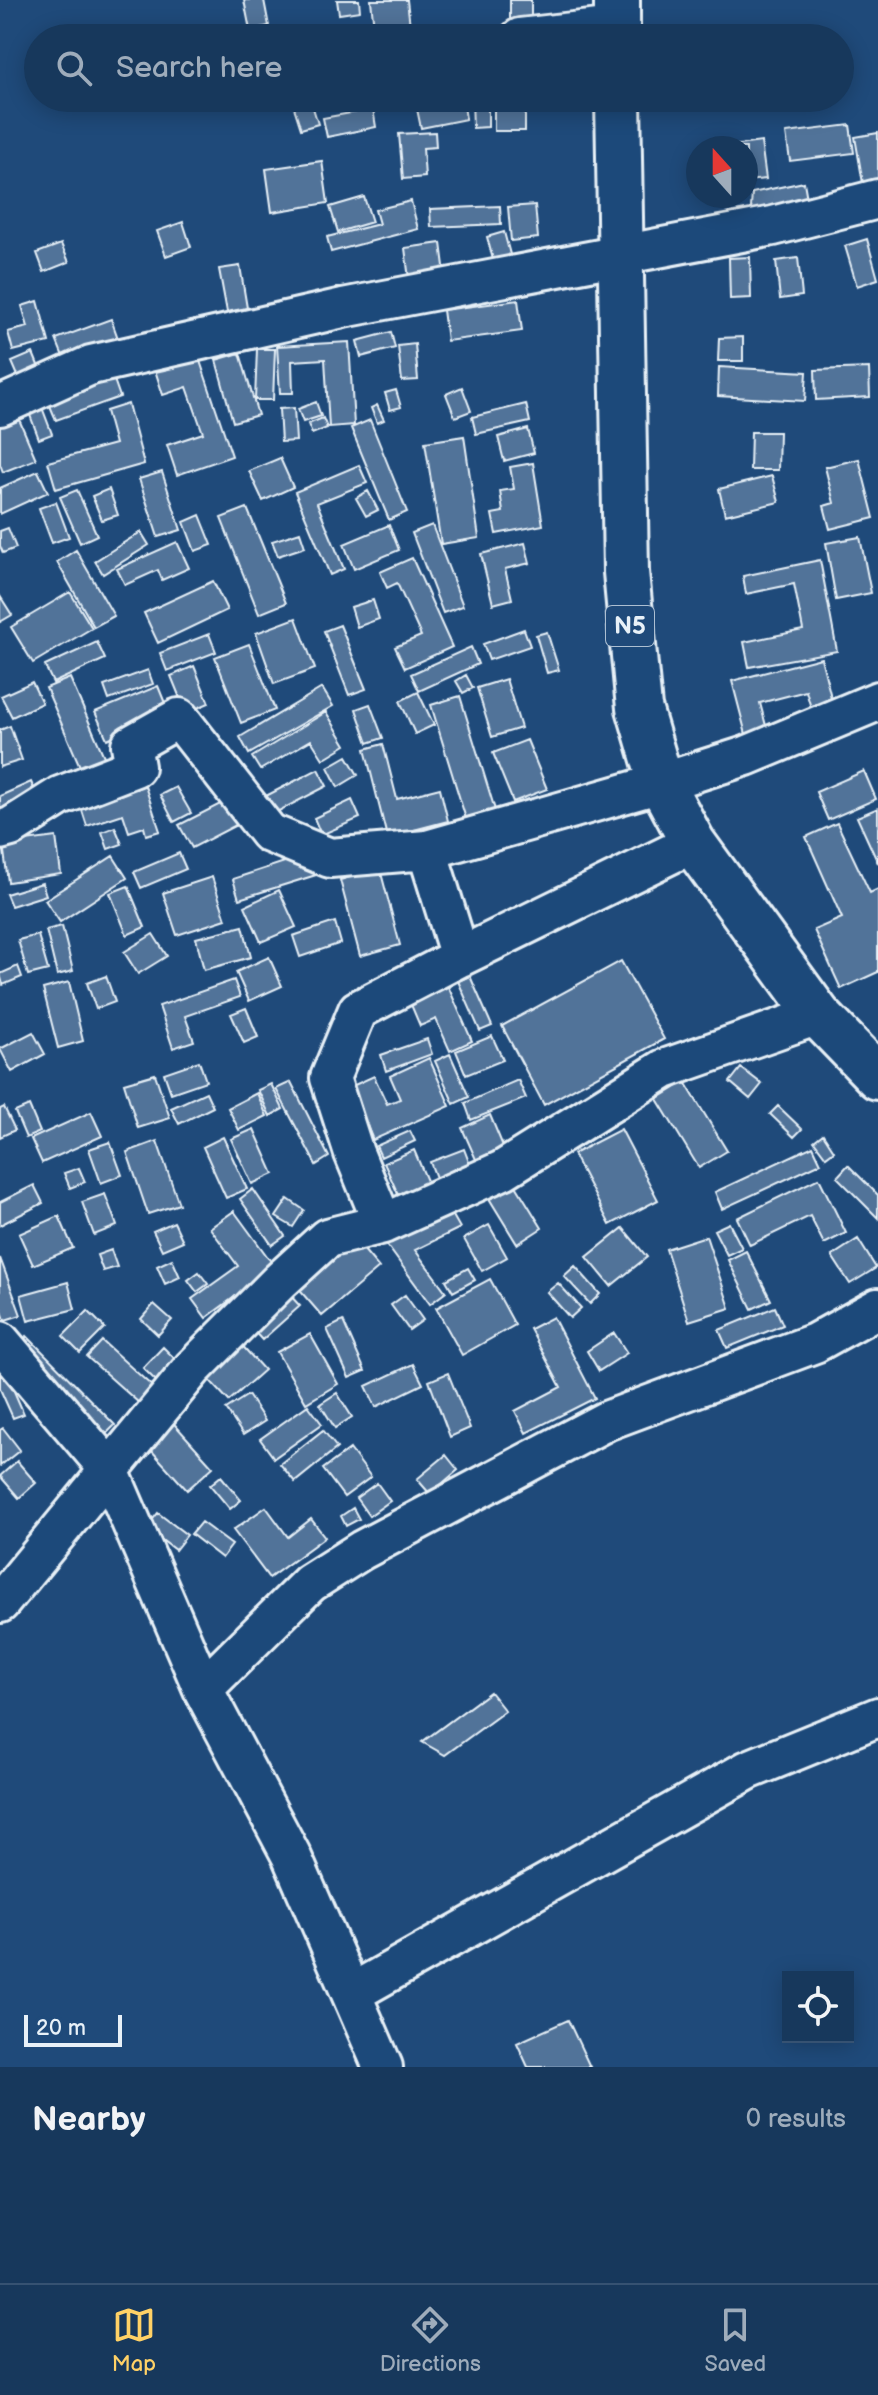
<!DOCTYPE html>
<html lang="en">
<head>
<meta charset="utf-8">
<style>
  body { margin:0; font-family:"Balsamiq Sans",sans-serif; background:#203f62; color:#f1f3f6 }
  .controls { position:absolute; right:24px; bottom:24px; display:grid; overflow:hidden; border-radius:0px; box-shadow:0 4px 20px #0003 }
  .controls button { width:72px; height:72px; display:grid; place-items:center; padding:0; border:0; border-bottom:2px solid #365272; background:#17385c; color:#f1f3f6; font:40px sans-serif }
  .compass { position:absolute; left:686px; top:136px; width:72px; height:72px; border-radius:50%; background:#17385c; box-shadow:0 4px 20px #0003; rotate:339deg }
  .scale { position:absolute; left:24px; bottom:20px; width:98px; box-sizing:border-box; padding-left:8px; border:4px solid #e8f1f8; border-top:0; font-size:22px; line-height:28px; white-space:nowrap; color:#e8f1f8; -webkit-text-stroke:6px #1f4a7a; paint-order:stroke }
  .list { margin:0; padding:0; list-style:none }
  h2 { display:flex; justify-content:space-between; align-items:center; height:104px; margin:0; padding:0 32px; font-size:34px }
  h2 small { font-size:26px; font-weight:400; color:#9eacbb }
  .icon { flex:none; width:44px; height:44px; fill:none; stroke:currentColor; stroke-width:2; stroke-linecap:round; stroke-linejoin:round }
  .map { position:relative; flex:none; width:878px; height:2067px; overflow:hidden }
  .search { position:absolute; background:#17385c; box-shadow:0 4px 20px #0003; left:24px; right:24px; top:24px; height:88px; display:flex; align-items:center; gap:20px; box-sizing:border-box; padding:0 28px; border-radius:44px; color:#9eacbb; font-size:30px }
  .sheet { height:216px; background:#17385c }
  nav { display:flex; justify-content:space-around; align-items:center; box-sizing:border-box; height:112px; border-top:2px solid #365272; background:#17385c; font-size:22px; color:#9eacbb }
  nav a { display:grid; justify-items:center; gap:4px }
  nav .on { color:#ffd166 }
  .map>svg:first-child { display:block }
  .building { fill:#517399; stroke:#e8f1f8; stroke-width:2 }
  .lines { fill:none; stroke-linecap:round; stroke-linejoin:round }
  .minor-casing { stroke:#e8f1f8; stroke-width:44 }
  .primary-casing { stroke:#e8f1f8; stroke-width:50 }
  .minor { stroke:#1f4a7a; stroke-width:38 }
  .primary { stroke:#1f4a7a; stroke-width:44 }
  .labels { text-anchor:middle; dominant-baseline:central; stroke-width:6; stroke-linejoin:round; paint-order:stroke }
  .shield { fill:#1f4a7a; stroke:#acbfd2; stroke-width:2 }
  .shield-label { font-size:24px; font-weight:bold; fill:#e8f1f8 }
</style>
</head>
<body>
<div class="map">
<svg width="878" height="2067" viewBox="0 0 878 2067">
  <rect width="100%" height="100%" fill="#1f4a7a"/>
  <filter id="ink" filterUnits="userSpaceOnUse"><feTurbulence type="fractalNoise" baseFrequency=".0125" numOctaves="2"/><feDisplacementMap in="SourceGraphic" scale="16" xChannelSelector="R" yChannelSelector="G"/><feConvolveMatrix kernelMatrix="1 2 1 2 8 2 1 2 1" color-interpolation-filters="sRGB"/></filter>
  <g filter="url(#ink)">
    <!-- building -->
    <path class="building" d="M244,0H264L269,26L250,30Z
      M337,0H359L360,11L339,14Z
      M371,0H407L411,35L375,38Z
      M510,0H531V19L510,20Z
      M356,24L359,38H330L329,30Z
      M317,32L318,38H284Z
      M291,98H310L318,124L301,129Z
      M472,98H488V127L473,128Z
      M494,98H525V131H494Z
      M463,99L466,119L421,128L417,109Z
      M373,109L376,127L327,137L323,118Z
      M850,125L854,153L790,161L786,133Z
      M435,132L436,147L423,148L425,177L403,179L399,134Z
      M878,133V186L864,189L855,137Z
      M761,142L766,179L746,181V148H716Z
      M322,161L328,203L272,212L266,169Z
      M804,182L809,210L750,222L752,193Z
      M364,197L372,222L338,232L330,207Z
      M411,201L418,229L331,252L327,237L379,224L375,210Z
      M535,205L538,238L511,241L508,207Z
      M500,206L501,224L431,227L430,209Z
      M183,222L191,247L166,256L157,231Z
      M504,232L513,266L496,271L487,237Z
      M867,239L878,279L857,286L845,246Z
      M441,243L445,274L409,279L405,248Z
      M61,244L69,262L44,272L37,253Z
      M750,257L751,298L730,299L729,258Z
      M798,258L802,296L780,299L776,261Z
      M240,266L247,308L227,312L219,269Z
      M518,300L522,331L447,341L443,310Z
      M38,301L49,342L13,351L8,332L28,327L22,306Z
      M111,319L120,344L66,364L56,339Z
      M391,332L395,348L361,357L357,341Z
      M743,337V361H718L719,338Z
      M349,342L354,425L329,427L325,359L292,361L293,393H280L277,346Z
      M415,344L418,380L402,381L398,346Z
      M257,349H275L273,400H255Z
      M33,353L42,375L21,383L12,362Z
      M240,353L258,415L233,422L216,360Z
      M198,355L232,456L177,475L167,445L203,433L187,387L163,395L155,370Z
      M719,367L807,372L805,401L718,396Z
      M869,368L870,397L816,400L815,370Z
      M113,377L120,397L56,420L48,401Z
      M462,387L471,411L455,417L446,394Z
      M396,390L401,407L390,410L385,393Z
      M40,402L52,434L39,439L27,407Z
      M316,402L321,416L303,422L298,409Z
      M128,404L144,464L56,489L48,462L115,444L106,411Z
      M526,404L530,422L476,434L472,417Z
      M377,405L384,420L377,423L371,408Z
      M294,408L296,441L281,442L279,409Z
      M18,417L36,459L3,472L0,464V425Z
      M323,418L327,428L312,434L308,424Z
      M370,420L407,512L389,520L351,428Z
      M528,429L534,453L504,461L498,437Z
      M751,432H779L778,470H750Z
      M464,436L479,538L441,544L425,442Z
      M280,458L293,487L263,501L249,471Z
      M859,459L874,518L830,529L824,506L834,503L825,467Z
      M533,463L543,525L496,534L492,514L503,512L500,491L514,489L510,467Z
      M359,465L367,483L317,503L344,569L330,575L295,492Z
      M38,471L48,492L0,514V488Z
      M162,472L181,530L158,537L139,479Z
      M772,476L779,502L725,515L719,489Z
      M109,489L118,515L102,520L92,496Z
      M77,490L97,535L80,543L60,497Z
      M368,491L378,510L366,516L356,498Z
      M56,502L69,537L52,543L39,508Z
      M247,508L286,603L259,614L221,518Z
      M200,515L212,545L195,551L184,522Z
      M389,525L399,550L354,569L344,544Z
      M432,525L463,606L443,613L412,533Z
      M8,528L16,548L3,553L0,546V531Z
      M141,532L149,545L103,574L95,561Z
      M300,532L305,547L278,556L272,541Z
      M860,537L871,593L836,600L826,543Z
      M177,542L189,568L162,580L158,570L125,585L117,569Z
      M525,543L530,563L505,569L512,599L493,604L481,554Z
      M76,550L114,616L94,627L57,562Z
      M412,558L452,647L405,668L395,647L421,636L397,583L387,588L380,572Z
      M820,560L837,651L749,667L744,642L803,630L794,584L746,594L743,576Z
      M213,581L227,610L158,643L144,613Z
      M70,592L92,628L33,663L11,627Z
      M0,596L12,615L0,622Z
      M373,600L379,619L357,627L351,607Z
      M296,618L315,669L274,684L256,633Z
      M340,625L366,689L349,695L324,631Z
      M524,629L530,646L489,660L483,644Z
      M547,632L559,670L547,673L536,635Z
      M209,634L216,652L167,671L160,653Z
      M97,642L105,659L53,683L45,666Z
      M249,644L275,710L241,723L215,657Z
      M471,647L478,664L419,691L411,674Z
      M821,658L836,717L815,722L806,691L760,703L770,741L749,746L732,681Z
      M194,666L209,703L186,713L171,676Z
      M148,670L153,684L109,700L104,686Z
      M466,675L473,688L463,693L456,681Z
      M70,678L109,768L85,778L46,688Z
      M506,679L521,728L492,737L477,688Z
      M32,682L42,703L12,717L1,696Z
      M158,686L169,713L107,739L95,712Z
      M322,688L333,706L249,754L240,737Z
      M418,692L434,725L415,734L400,701Z
      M460,696L495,810L466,819L431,705Z
      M370,704L383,738L368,743L356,709Z
      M326,712L346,745L323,759L311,740L260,770L252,757Z
      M10,726L22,760L0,767V730Z
      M527,740L547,789L513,802L493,753Z
      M383,744L397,799L440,788L448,821L387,837L365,749Z
      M347,756L358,775L338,787L328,767Z
      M318,769L327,786L273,814L264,797Z
      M864,771L876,799L828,820L816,792Z
      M142,777L160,831L146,835L144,827L129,832L123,814L87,826L78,798Z
      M31,782L38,799L0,817V796Z
      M176,787L191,813L174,822L160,795Z
      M230,799L242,822L192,848L179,825Z
      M352,800L360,818L321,835L314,818Z
      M878,808V863L857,817Z
      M837,823L870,893L878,889V972L841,989L814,930L842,918L806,837Z
      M115,827L122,844L108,849L102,832Z
      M56,837L61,874L8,882L3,844Z
      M179,853L186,869L141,888L134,872Z
      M309,854L316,875L239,899L233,879Z
      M113,856L127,878L60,922L45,900Z
      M380,869L400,945L360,956L340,880Z
      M212,877L226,919L177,935L163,893Z
      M42,883L46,895L11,906L6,894Z
      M128,886L145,927L127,935L110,893Z
      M279,890L296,927L261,942L245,906Z
      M335,922L341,943L300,957L293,936Z
      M62,926L73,971L57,975L46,930Z
      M243,926L251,957L204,970L196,938Z
      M153,934L167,956L138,974L124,952Z
      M38,935L48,970L28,975L18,940Z
      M269,957L282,986L249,1001L236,972Z
      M621,961L664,1039L544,1105L502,1026Z
      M18,966L22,977L3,985L0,974Z
      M106,976L115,1002L96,1009L87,983Z
      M470,976L492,1026L480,1031L458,981Z
      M444,977L472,1041L450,1051L436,1019L420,1026L409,1000Z
      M234,980L240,997L185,1016L194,1041L173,1048L159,1006Z
      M69,982L83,1041L58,1048L43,989Z
      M246,1008L258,1037L244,1043L231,1014Z
      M33,1032L45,1054L12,1072L0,1049Z
      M492,1036L503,1060L466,1075L456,1051Z
      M427,1039L432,1054L386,1071L381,1055Z
      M450,1054L469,1097L454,1104L435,1061Z
      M429,1058L450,1106L373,1140L350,1087L374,1076L387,1104L400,1099L390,1076Z
      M199,1061L206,1081L171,1093L164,1073Z
      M741,1068L762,1084L750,1099L730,1082Z
      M155,1074L170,1118L138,1128L124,1083Z
      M518,1080L526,1098L471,1120L465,1103Z
      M291,1082L329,1157L316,1165L276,1089Z
      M685,1082L727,1151L699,1168L657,1099Z
      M271,1084L283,1109L270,1116L258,1090Z
      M206,1092L213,1107L179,1124L171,1108Z
      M257,1093L267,1116L239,1130L228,1108Z
      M29,1106L40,1132L26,1138L15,1112Z
      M778,1106L802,1129L794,1137L770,1114Z
      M4,1107L15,1130L0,1137V1109Z
      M91,1112L102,1136L42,1163L31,1139Z
      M490,1115L505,1151L478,1164L462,1128Z
      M254,1129L274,1174L252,1184L231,1139Z
      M621,1129L658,1200L610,1225L573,1154Z
      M410,1131L415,1141L381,1157L376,1146Z
      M823,1134L834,1151L826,1157L814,1141Z
      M223,1137L247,1189L226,1198L203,1147Z
      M157,1141L179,1204L148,1214L127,1152Z
      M110,1142L122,1175L101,1183L89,1149Z
      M813,1146L821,1163L722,1209L715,1192Z
      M464,1149L472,1170L438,1183L430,1162Z
      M414,1150L430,1188L401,1201L384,1163Z
      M848,1165L878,1195V1218L837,1177Z
      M79,1168L85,1182L70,1188L64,1173Z
      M819,1178L846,1233L824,1244L810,1216L750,1245L737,1218Z
      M512,1179L542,1228L517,1244L487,1195Z
      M34,1185L43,1203L0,1225V1202Z
      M253,1189L285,1236L272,1245L240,1199Z
      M105,1194L117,1226L94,1235L82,1202Z
      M288,1199L304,1210L293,1227L276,1217Z
      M448,1207L460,1228L415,1250L446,1292L430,1304L381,1237Z
      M234,1211L275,1267L206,1318L192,1299L238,1266L210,1228Z
      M59,1216L73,1248L33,1265L19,1234Z
      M174,1222L183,1241L162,1250L153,1231Z
      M729,1223L742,1248L727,1255L714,1230Z
      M489,1225L507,1257L482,1271L464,1239Z
      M623,1228L647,1257L611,1286L587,1257Z
      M706,1236L730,1308L689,1321L666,1249Z
      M353,1237L379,1268L322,1316L296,1286Z
      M858,1239L876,1268L850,1284L832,1256Z
      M111,1250L117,1267L103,1271L97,1255Z
      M746,1251L771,1300L752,1309L728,1260Z
      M0,1258L21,1315L5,1320L0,1305Z
      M172,1259L180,1277L165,1284L157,1266Z
      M575,1266L600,1294L590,1304L564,1276Z
      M468,1268L475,1280L453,1292L446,1280Z
      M199,1272L208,1284L197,1292L188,1280Z
      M490,1279L515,1325L462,1355L436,1308Z
      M68,1282L75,1309L28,1321L21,1295Z
      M558,1283L581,1308L570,1318L547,1292Z
      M289,1294L300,1306L262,1340L251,1328Z
      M405,1295L423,1320L409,1330L391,1305Z
      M154,1304L172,1320L158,1335L141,1319Z
      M775,1307L783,1325L727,1348L719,1330Z
      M88,1311L105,1328L80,1353L63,1336Z
      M553,1317L595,1398L526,1433L515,1411L561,1387L530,1329Z
      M343,1321L365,1371L349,1378L327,1329Z
      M614,1333L627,1353L599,1371L587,1351Z
      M310,1334L338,1384L306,1403L277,1352Z
      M27,1336L115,1425L100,1440L12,1351Z
      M102,1341L153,1387L139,1403L87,1357Z
      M239,1342L264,1370L229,1401L204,1374Z
      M163,1347L178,1362L158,1383L143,1368Z
      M413,1364L423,1384L376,1407L366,1386Z
      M3,1366L24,1414L13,1418L0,1389V1367Z
      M448,1373L470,1428L450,1437L429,1381Z
      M337,1393L352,1417L335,1428L320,1404Z
      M248,1395L265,1421L243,1435L226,1409Z
      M308,1405L322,1424L274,1458L260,1439Z
      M168,1417L213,1467L187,1490L142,1440Z
      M3,1428L20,1450L0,1466V1430Z
      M323,1430L337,1448L295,1482L280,1464Z
      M350,1449L371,1477L344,1497L323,1469Z
      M446,1455L458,1470L430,1494L417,1479Z
      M17,1461L36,1483L19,1498L0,1476Z
      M221,1476L241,1500L230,1509L210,1485Z
      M377,1483L390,1501L369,1516L356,1498Z
      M266,1507L288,1537L311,1519L325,1537L269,1578L233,1530Z
      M353,1508L359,1519L346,1526L341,1516Z
      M158,1513L187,1535L175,1550L146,1528Z
      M201,1522L232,1545L222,1558L191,1534Z
      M490,1692L505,1711L445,1755L422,1742Z
      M568,2020L590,2067H528L517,2043Z"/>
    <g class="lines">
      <defs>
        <path id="minor" d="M520,38L617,27
          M0,406L91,365L343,308L773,226L878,199
          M0,830L11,827L60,796L135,767L131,745L179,718L269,833L330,858L427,850L661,783L746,756L878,701
          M427,850L460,957
          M383,1224L503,1170L664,1069L818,1015
          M0,1341L108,1468L203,1689L291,1855L383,2067
          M0,1603L193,1368L280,1281L327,1238L383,1224L354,1153L330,1078L358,1010L460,957L693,843
          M203,1689L310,1583L362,1550L606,1421L815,1343L878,1308
          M352,1993L748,1770L878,1717"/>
        <path id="primary" d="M617,0V38
          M618,98L626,572L639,708L661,783L693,843L818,1015L878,1077"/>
      </defs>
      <!-- minor casing -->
      <use href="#minor" class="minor-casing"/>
      <!-- primary casing -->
      <use href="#primary" class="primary-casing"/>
      <!-- minor -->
      <use href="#minor" class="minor"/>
      <!-- primary -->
      <use href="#primary" class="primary"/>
    </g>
  </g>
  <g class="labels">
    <!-- shield labels -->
    <rect class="shield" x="606" y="606" width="48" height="40" rx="6"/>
    <g class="shield-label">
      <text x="630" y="626">N5</text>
    </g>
  </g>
</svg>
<div class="controls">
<button><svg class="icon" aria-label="locate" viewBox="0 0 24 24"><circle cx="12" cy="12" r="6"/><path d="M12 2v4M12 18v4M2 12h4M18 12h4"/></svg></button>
</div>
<svg class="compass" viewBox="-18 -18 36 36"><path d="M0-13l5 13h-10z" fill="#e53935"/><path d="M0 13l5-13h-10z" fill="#9eacbb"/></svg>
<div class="scale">20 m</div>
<div class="search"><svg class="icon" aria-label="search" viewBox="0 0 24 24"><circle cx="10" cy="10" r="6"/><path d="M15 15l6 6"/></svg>Search here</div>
</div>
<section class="sheet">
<h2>Nearby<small>0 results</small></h2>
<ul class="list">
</ul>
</section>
<nav>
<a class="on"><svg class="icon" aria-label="map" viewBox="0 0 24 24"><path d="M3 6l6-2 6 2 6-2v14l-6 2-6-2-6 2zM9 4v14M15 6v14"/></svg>Map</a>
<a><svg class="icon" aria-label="directions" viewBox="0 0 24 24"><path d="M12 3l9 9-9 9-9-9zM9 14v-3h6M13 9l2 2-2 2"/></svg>Directions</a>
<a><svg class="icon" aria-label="saved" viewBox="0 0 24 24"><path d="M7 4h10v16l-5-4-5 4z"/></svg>Saved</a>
</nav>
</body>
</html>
